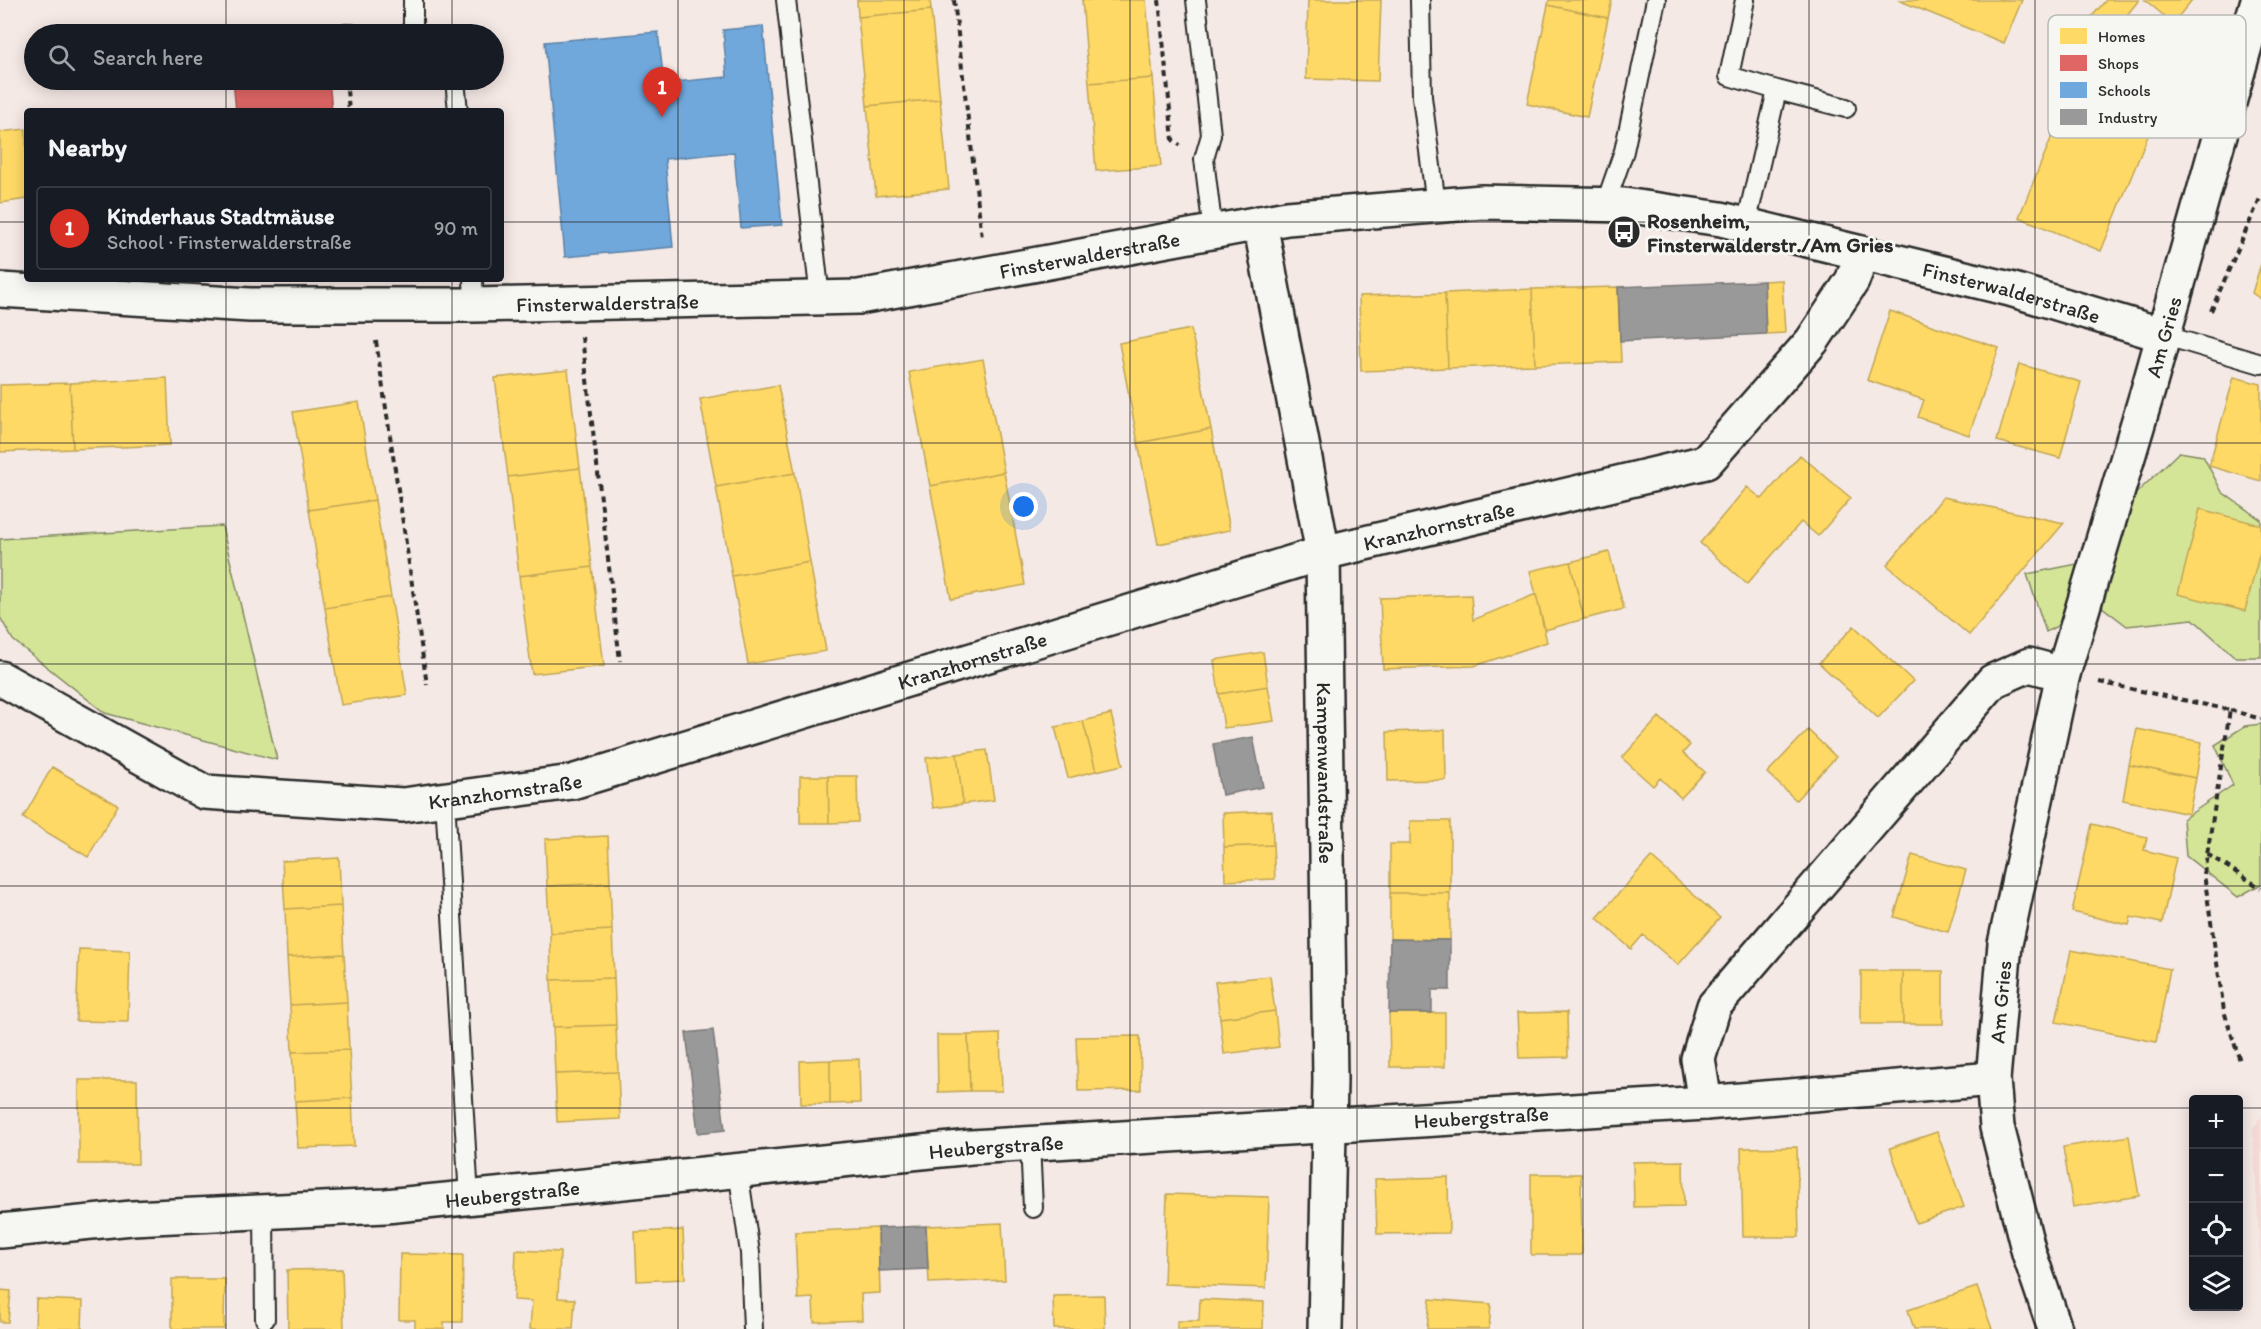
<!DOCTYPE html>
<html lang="en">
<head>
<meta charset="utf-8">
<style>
  body { margin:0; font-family:Itim,sans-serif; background:#242831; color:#f1f3f6 }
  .controls { position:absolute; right:18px; bottom:18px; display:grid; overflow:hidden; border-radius:6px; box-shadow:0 3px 15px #0003 }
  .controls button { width:54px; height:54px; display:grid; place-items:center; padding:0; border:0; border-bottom:2px solid #363941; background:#171b24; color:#f1f3f6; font:30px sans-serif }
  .you { position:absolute; left:1024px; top:507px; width:21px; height:21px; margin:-15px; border:4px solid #fff; border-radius:50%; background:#1a73e8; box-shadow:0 0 0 9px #1a73e833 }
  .badge { display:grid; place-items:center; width:39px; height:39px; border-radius:50%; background:#d93025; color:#fff; font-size:20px; font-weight:700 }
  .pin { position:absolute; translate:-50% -50px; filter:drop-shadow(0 2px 3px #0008) }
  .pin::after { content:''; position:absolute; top:32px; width:21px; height:18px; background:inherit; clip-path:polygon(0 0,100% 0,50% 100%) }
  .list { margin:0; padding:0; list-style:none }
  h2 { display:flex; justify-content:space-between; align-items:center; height:78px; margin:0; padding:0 24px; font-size:26px }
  h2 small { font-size:20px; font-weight:400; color:#9ea1a6 }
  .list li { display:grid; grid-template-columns:39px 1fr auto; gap:18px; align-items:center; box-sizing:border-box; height:84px; margin:0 12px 12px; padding:0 12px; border:2px solid #363941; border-radius:6px }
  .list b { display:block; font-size:22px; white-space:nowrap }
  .list p { margin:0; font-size:20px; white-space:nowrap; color:#9ea1a6 }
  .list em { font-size:20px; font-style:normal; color:#9ea1a6 }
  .icon { flex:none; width:33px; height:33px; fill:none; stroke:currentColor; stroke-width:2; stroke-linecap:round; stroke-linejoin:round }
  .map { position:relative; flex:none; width:2261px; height:1329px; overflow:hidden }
  .search { position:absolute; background:#171b24; box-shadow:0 3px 15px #0003; left:24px; top:24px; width:480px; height:66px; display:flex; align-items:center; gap:15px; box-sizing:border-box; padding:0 21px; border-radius:33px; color:#9ea1a6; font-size:22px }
  .panel { position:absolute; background:#171b24; box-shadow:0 3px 15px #0003; left:24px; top:108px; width:480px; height:174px; border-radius:6px }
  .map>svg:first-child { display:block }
  .built { fill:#f4d9d5 }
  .green { fill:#d5e598; stroke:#808862; stroke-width:1.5 }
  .homes { fill:#ffd966; stroke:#bfa554; stroke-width:1.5 }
  .shops { fill:#e06666; stroke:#aa5454; stroke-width:1.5 }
  .schools { fill:#6fa8dc; stroke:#5b82a7; stroke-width:1.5 }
  .industry { fill:#999; stroke:#787878; stroke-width:1.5 }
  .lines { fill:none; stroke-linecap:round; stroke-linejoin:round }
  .service-casing { stroke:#2b2b2b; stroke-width:22 }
  .minor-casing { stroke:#2b2b2b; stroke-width:38 }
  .path { stroke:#2b2b2b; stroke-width:4; stroke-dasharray:6 4.5; stroke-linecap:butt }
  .service { stroke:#f6f6f2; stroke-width:18 }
  .minor { stroke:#f6f6f2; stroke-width:33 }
  .grid { fill:none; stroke:#2b2b2b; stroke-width:1.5; stroke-opacity:0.55 }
  .labels { text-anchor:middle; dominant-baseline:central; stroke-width:6; stroke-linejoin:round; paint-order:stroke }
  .poi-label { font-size:21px; font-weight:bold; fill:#2b2b2b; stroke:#f6f6f2; text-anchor:start }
  .street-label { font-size:21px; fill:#2b2b2b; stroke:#f6f6f2 }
  .key { fill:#f6f6f2; stroke:#b9b9b6; stroke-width:1.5 }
  .key-label { font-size:16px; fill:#2b2b2b }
</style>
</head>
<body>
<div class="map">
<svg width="2261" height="1329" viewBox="0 0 2261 1329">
  <rect width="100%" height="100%" fill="#f5e9e5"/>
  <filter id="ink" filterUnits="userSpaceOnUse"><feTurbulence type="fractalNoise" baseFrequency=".0167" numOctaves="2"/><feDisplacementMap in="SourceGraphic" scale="12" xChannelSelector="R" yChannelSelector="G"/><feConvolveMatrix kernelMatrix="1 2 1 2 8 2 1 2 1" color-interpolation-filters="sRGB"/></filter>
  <g filter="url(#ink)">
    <!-- built -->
    <path class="built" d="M2261,1116V1275L2253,1130Z"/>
    <!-- green -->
    <path class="green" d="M2179,452L2203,456L2222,492L2261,520V657H2235L2193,619L2127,626L2098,604L2046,632L2027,574L2117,556L2126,503Z
      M222,526L277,760L105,713L13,640L0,617V539Z
      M2261,724V884L2238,897L2186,856L2183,819L2233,785L2215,745L2245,726Z"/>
    <!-- homes -->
    <path class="homes" d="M857,0H930L931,10L858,17Z
      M1082,0H1146L1153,78L1089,83Z
      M1308,0H1381L1378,81L1306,79Z
      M1549,0H1612L1608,18L1548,5Z
      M1898,0H2022L2004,43Z
      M2106,0H2139L2109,37L2089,20Z
      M2145,0H2192L2173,23Z
      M1548,5L1608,18L1587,117L1527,104Z
      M931,10L940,99L867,106L858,17Z
      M1153,78L1161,166L1096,171L1089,83Z
      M2070,92L2152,126L2101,251L2019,217Z
      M940,99L949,189L876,196L867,106Z
      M26,129L27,199L0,203V132Z
      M2261,264V299L2252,293Z
      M1782,280L1785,333L1766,334L1764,281Z
      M1618,287L1621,362L1535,365L1532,289Z
      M1532,289L1535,365L1448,368L1445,293Z
      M1445,293L1448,368L1361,371L1359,296Z
      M1890,311L1999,348L1969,435L1918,417L1924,400L1867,380Z
      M1191,329L1211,429L1138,443L1119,343Z
      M983,359L1004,472L930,486L909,372Z
      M2019,364L2081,382L2060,458L1997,441Z
      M568,370L580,468L508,477L495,378Z
      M2234,377L2261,384V481L2209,466Z
      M167,378L170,445L73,449L70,383Z
      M70,383L73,449L0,452V385Z
      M778,385L795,473L716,487L700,399Z
      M359,402L375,500L309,510L293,412Z
      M1211,429L1230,530L1158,544L1138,443Z
      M1800,455L1851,498L1818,536L1801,522L1747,584L1700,543L1747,487L1762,499Z
      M580,468L592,567L519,576L508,477Z
      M1004,472L1025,585L951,599L930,486Z
      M795,473L810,562L732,576L716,487Z
      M1943,497L2064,523L1969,635L1887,565Z
      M375,500L391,597L325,608L309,510Z
      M2200,509L2261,525V548L2245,611L2178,594Z
      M1609,552L1624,609L1584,619L1570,562Z
      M810,562L826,651L748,664L732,576Z
      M1570,562L1584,619L1545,630L1530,571Z
      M592,567L604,666L532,674L519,576Z
      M1536,594L1547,642L1474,666L1383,669L1380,598L1471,595L1473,620Z
      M391,597L407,695L341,705L325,608Z
      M1854,626L1913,681L1878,718L1819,663Z
      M1263,652L1268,686L1219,694L1214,660Z
      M1268,686L1274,721L1224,728L1219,694Z
      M1111,714L1123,765L1096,771L1083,721Z
      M1659,717L1690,745L1683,753L1705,772L1681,798L1660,778L1653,786L1622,758Z
      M1083,721L1096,771L1068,778L1055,727Z
      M2137,729L2202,742L2196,778L2129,765Z
      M1445,730L1446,780L1388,781L1387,732Z
      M1808,730L1836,757L1796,800L1767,773Z
      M987,750L994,800L963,804L957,754Z
      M957,754L963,804L933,808L926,758Z
      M2129,765L2196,778L2189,814L2123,800Z
      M52,767L118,805L88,857L23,818Z
      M800,776H828L829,823H800Z
      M828,776H857L858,822L829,823Z
      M1272,811L1273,845L1224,847L1223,813Z
      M1410,821H1450V893H1390V844H1410Z
      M2092,824L2147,837L2144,850L2176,858L2162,923L2131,917L2129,925L2072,912Z
      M608,836L610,883L547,886L545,839Z
      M1273,845L1275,879L1225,881L1224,847Z
      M1912,855L1966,870L1948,932L1894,917Z
      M1651,857L1720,918L1678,965L1643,935L1631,949L1597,918Z
      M339,858L341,906L285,909L282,861Z
      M610,883L612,930L550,933L547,886Z
      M1390,893H1450V940L1390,939Z
      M341,906L344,954L287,957L285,909Z
      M612,930L614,978L551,980L550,933Z
      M79,949L130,951L128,1022L76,1021Z
      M2071,950L2170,969L2156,1042L2056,1022Z
      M344,954L347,1002L290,1005L287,957Z
      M1861,971H1903V1024H1861Z
      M1903,971H1943V1024H1903Z
      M1270,976L1275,1011L1220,1018L1215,982Z
      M614,978L616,1025L553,1027L551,980Z
      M347,1002L349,1050L292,1052L290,1005Z
      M1275,1011L1279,1047L1224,1054L1220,1018Z
      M1567,1012L1568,1057L1519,1058L1517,1013Z
      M1389,1013H1445V1067H1390Z
      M616,1025L618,1072L555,1074L553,1027Z
      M1000,1034L1002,1091H970L968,1035Z
      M937,1035H968L970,1091L938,1092Z
      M1140,1036L1141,1090L1078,1091L1076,1037Z
      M349,1050L352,1098L295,1101L292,1052Z
      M859,1059L860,1103L830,1104V1060Z
      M830,1060V1104H801L800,1061Z
      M618,1072L620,1119L557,1122L555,1074Z
      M79,1080H137L138,1164H79Z
      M352,1098L354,1146L298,1148L295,1101Z
      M1937,1132L1964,1207L1916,1223L1890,1148Z
      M2129,1136L2139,1196L2073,1207L2063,1147Z
      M1797,1147L1799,1237H1743L1741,1148Z
      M1683,1161L1684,1206L1634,1207L1633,1162Z
      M1531,1174H1581L1582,1255H1531Z
      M1448,1177L1449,1233L1377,1234L1375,1179Z
      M1167,1194L1269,1197L1266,1288L1164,1284Z
      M1002,1223L1005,1280L929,1283L926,1226Z
      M878,1228L880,1293L861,1294L862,1320L814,1322L813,1298L798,1299L795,1232Z
      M683,1230L685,1279L637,1281L635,1232Z
      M516,1250L560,1252L558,1298L575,1299L573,1329H530L532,1301L514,1300Z
      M400,1254L463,1255L462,1322H444V1329H415V1320H399Z
      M342,1269L344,1329H288L287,1270Z
      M172,1279H225L224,1329H172Z
      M1977,1287L1992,1329H1914L1908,1310Z
      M0,1290L11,1291L8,1322H0Z
      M1104,1295L1105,1329H1054L1053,1296Z
      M36,1299L83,1301L82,1329H35Z
      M1200,1299L1264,1302L1263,1329H1177V1321H1199Z
      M1430,1299L1491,1304L1489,1329H1427Z"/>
    <!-- shops -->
    <path class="shops" d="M233,80H329L332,111H236Z"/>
    <!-- schools -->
    <path class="schools" d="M763,26L782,225L741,228L734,152L665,159L673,247L565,257L545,42L658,32L664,83L727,77L723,30Z"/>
    <!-- industry -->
    <path class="industry" d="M1764,281L1766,334L1620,341L1618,287Z
      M1253,737L1263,787L1222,795L1213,744Z
      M1390,939L1450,940V990H1432V1013H1389Z
      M713,1030L725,1130L698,1133L686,1033Z
      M926,1226L928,1269L879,1271L878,1228Z"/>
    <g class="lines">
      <defs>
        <path id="service" d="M786,0L820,298
          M1196,0L1211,135L1204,159L1213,232
          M1420,0L1422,97L1436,205
          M1745,0L1729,76L1777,90
          M340,34H351
          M413,34V0
          M455,80L458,111
          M1605,205L1624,151L1656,0
          M1746,225L1777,90L1846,108
          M473,279L474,305
          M2163,335L2261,364
          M445,799L469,1198
          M1030,1143L1033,1208
          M738,1170L750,1253L753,1329
          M264,1212L265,1319"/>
        <g id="minor">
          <path id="s1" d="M1260,223L1323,553L1330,1080L1325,1329"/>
          <path id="s2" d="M0,290L250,305H474L859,297L1287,218L1482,202L1624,205L1721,219L2010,289L2163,335"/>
          <path id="s3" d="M0,678L204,792L403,805L572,782L1323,553L1706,462L1812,341L1852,281L1862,255"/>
          <path d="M1705,1103L1698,1059L1714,1006L1993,681L2029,665L2063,674"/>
          <path id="s4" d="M0,1231L132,1218L386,1206L971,1147L1705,1103L1993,1079"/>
          <path id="s5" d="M2055,1329L2029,1253L1997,1127L1993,1079L2005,944L2063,674L2148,390L2258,0"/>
        </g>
      </defs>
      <!-- service casing -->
      <use href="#service" class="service-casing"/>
      <!-- minor casing -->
      <use href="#minor" class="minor-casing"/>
      <!-- path -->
      <path class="path" d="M954,0L982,238
        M1159,0L1173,140L1180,145
        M346,80L349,111
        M2211,311L2261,196
        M582,337L620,661
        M376,341L427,685
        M2099,682L2230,710L2204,874L2224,1011L2240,1061
        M2230,710L2261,719
        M2207,854L2261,888"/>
      <!-- service -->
      <use href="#service" class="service"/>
      <!-- minor -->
      <use href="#minor" class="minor"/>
    </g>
  </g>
  <!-- grid -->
  <path class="grid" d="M226,0V34M452,0V34M678,0V1329M904,0V1329M1130,0V1329M1357,0V1329M1583,0V1329M1809,0V1329M2035,0V1329M226,80V111M452,80V111M0,222H27M501,222H2261M226,279V1329M452,279V1329M0,443H2261M0,664H2261M0,886H2261M0,1108H2194M2238,1108H2261"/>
  <!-- icons -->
  <defs>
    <symbol id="bus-disc" viewBox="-11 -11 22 22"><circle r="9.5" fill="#2b2b2b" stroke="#f6f6f2"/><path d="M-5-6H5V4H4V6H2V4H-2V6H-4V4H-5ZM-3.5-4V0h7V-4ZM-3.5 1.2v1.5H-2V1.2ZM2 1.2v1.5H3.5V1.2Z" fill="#fff"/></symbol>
  </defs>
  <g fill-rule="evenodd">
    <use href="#bus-disc" x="1605" y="213" width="38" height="38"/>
  </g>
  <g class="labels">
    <!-- poi labels -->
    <g class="poi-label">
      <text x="1647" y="220">Rosenheim,<tspan x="1647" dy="24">Finsterwalderstr./Am Gries</tspan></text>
    </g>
    <!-- street labels -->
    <g class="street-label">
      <text stroke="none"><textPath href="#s2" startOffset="1094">Finsterwalderstraße</textPath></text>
      <text stroke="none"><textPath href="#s2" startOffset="2030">Finsterwalderstraße</textPath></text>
      <text stroke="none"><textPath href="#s2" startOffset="608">Finsterwalderstraße</textPath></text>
      <text stroke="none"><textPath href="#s5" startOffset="1022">Am Gries</textPath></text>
      <text stroke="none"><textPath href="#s3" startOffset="1508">Kranzhornstraße</textPath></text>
      <text stroke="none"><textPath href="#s3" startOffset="1022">Kranzhornstraße</textPath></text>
      <text stroke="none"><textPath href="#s1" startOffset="556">Kampenwandstraße</textPath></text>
      <text stroke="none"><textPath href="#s3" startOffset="536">Kranzhornstraße</textPath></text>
      <text stroke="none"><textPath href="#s5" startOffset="336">Am Gries</textPath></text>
      <text stroke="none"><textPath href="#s4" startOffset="1486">Heubergstraße</textPath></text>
      <text stroke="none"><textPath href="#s4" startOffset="1000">Heubergstraße</textPath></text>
      <text stroke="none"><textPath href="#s4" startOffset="514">Heubergstraße</textPath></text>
    </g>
  </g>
  <!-- legend -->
  <rect x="2048" y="15" width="198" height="123" rx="9" class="key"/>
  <rect x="2060" y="28" width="27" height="16" fill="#ffd966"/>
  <rect x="2060" y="55" width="27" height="16" fill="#e06666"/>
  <rect x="2060" y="82" width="27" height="16" fill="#6fa8dc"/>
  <rect x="2060" y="109" width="27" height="16" fill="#999"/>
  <g class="key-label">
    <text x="2098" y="42">Homes</text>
    <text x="2098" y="69">Shops</text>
    <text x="2098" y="96">Schools</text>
    <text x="2098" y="123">Industry</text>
  </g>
</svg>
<div class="controls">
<button>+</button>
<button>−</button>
<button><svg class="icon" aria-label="locate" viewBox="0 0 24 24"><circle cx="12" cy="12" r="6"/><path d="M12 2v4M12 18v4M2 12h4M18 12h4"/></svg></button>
<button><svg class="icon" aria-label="layers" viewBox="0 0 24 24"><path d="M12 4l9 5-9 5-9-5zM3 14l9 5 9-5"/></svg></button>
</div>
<div class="you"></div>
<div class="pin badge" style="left:662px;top:117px">1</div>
<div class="search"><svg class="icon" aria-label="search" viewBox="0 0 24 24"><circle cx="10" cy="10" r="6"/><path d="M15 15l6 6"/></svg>Search here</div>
<section class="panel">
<h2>Nearby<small></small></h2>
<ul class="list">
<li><span class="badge">1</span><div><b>Kinderhaus Stadtmäuse</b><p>School · Finsterwalderstraße</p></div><em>90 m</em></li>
</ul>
</section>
</div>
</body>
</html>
